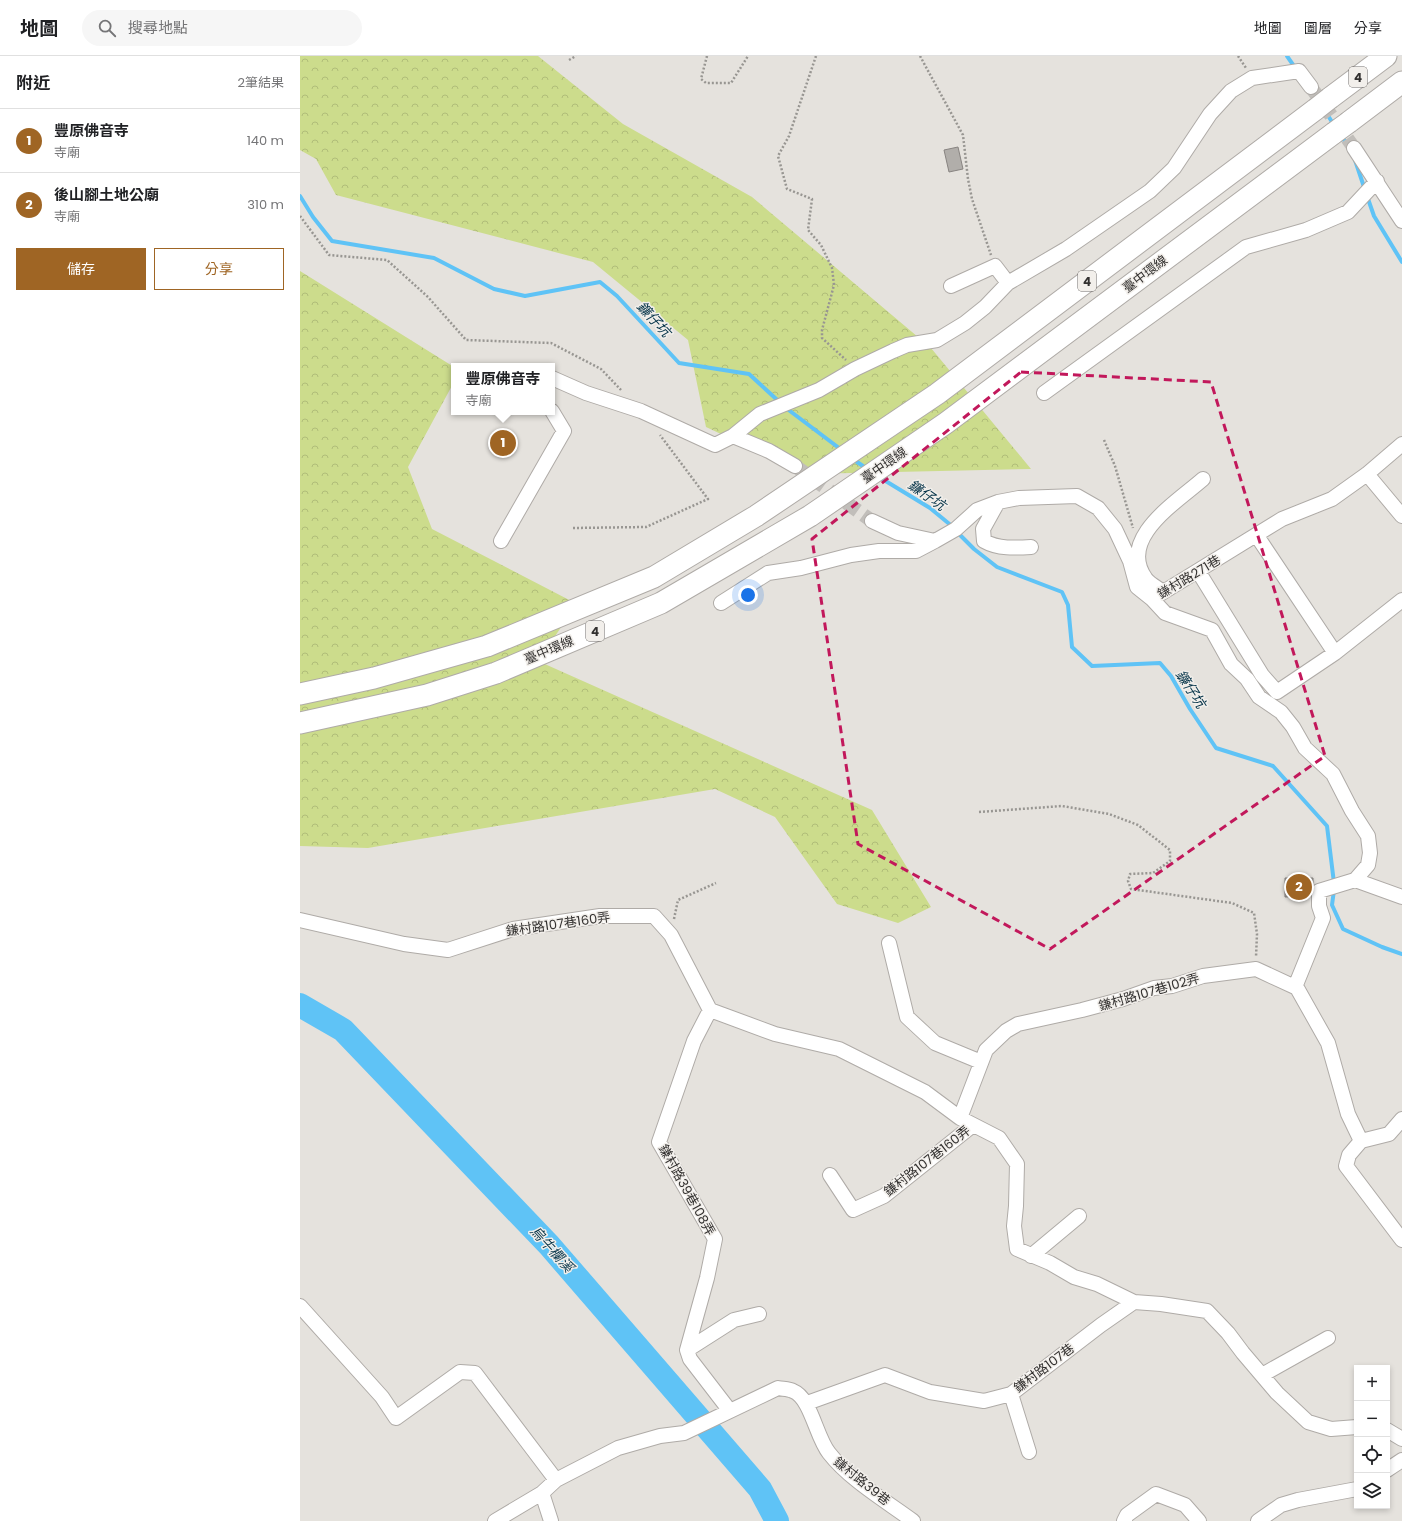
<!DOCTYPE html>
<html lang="zh-TW">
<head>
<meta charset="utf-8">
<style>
  body { margin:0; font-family:Poppins,"Noto Sans TC",sans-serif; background:#f6f6f6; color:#202124 }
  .controls { position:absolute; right:12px; bottom:12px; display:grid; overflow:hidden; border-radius:0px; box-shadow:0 2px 6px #0003 }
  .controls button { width:36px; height:36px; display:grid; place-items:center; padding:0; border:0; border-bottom:1px solid #e0e0e0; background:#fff; color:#202124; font:20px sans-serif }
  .you { position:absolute; left:448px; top:539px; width:14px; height:14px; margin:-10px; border:3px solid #fff; border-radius:50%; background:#1a73e8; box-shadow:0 0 0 6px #1a73e833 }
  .badge { display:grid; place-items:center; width:26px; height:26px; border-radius:50%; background:#9f6524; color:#fff; font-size:13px; font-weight:700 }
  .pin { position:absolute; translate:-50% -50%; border:2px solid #fff; box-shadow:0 1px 4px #0006 }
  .popup { position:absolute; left:151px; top:307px; width:104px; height:52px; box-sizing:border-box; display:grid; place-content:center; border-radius:0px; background:#fff; filter:drop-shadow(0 1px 3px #0005); font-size:13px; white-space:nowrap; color:#757577 }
  .popup b { font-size:15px; color:#202124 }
  .popup::after { content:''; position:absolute; left:50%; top:100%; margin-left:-8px; border:8px solid transparent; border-top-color:#fff }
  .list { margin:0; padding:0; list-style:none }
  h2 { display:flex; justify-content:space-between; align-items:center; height:52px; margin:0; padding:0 16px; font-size:17px }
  h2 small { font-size:13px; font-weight:400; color:#757577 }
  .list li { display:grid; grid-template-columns:26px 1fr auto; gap:12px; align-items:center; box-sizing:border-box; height:64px; padding:0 16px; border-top:1px solid #e0e0e0 }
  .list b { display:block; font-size:15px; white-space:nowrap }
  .list p { margin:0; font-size:13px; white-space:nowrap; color:#757577 }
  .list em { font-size:13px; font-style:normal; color:#757577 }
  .actions { display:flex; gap:8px; padding:12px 16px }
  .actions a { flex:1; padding:9px 0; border:1px solid #9f6524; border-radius:0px; text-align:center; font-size:14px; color:#9f6524 }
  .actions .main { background:#9f6524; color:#fff }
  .icon { flex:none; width:22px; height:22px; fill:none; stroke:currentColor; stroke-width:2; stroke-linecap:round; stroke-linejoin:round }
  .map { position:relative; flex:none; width:1102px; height:1465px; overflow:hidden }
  header { display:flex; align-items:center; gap:24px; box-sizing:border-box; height:56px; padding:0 20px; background:#fff; border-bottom:1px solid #e0e0e0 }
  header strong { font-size:19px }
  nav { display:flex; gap:22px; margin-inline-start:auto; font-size:14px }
  .search { width:280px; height:36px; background:#f6f6f6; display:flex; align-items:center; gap:10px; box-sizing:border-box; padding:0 14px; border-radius:22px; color:#757577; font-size:15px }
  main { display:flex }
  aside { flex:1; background:#fff }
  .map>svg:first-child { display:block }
  .forest { fill:url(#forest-crowns) }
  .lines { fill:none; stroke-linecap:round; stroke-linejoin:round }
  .stream { stroke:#5fc3f6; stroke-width:4 }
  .river { stroke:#5fc3f6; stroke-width:24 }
  .building { fill:#b1aeaa; stroke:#888481 }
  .minor-tunnel { stroke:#c1beba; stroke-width:14; stroke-dasharray:14 7; stroke-linecap:butt }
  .minor-casing { stroke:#afaba7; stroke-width:16 }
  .highway-casing { stroke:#afaba7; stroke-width:23 }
  .path { stroke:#989692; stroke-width:2.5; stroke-dasharray:2 2; stroke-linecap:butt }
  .minor { stroke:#fff; stroke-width:14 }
  .highway { stroke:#fff; stroke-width:21 }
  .highway-bridge-casing { stroke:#afaba7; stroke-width:23; stroke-linecap:butt }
  .highway-bridge { stroke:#fff; stroke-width:21 }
  .marked { fill:none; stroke:#c2185b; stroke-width:3; stroke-dasharray:8 5; stroke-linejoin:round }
  .labels { text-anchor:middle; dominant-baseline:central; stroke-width:3; stroke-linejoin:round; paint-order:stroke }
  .shield { fill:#f2efeb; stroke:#6c6967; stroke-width:1 }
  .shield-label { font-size:12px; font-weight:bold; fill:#32302f }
  .street-label { font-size:13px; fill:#32302f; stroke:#f2efeb }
  .water-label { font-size:14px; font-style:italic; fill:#063449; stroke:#f2efeb }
</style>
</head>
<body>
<header>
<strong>地圖</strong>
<div class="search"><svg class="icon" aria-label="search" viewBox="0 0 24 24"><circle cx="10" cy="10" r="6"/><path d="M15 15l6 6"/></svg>搜尋地點</div>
<nav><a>地圖</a><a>圖層</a><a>分享</a></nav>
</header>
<main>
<aside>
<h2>附近<small>2筆結果</small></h2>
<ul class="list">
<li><span class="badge">1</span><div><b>豐原佛音寺</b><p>寺廟</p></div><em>140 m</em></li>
<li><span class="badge">2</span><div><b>後山腳土地公廟</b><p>寺廟</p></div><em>310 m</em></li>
</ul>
<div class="actions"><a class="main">儲存</a><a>分享</a></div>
</aside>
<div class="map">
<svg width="1102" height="1465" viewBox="0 0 1102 1465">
  <defs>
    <pattern id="forest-crowns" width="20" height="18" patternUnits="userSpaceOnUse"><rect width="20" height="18" fill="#ccdc8c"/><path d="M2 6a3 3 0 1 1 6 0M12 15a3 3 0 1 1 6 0" fill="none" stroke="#b0bd79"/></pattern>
  </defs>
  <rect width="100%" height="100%" fill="#e5e2dd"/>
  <!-- forest -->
  <path class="forest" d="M0,0H238L323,68L452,141L631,292L731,413L506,418L406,371L388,284L293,206L36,139L16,103L0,94Z
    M0,215L154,311V326L108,411L132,473L277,548L238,605L572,754L631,851L598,867L537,848L475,761L415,733L68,792L0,790Z"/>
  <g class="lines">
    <!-- stream -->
    <path class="stream" d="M987,0L996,13
      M1025,55L1034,69
      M1041,80L1050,92
      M1055,104L1065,134
      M0,140L13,161L32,185L134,202L194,233L225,240L300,226L317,240L379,307L449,318L486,352L543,395
      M1067,140L1074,160L1102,206
      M553,403L567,413
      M579,421L630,452L653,471
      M657,476L674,493L697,511L762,536L768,549L772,591L792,610L860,607L871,620L890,653L916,692L973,710L1027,770L1034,827
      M1034,834L1032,849L1043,873L1082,891L1102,898"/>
    <!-- river -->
    <path class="river" d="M0,949L43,974L249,1189L460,1433L477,1465"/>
  </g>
  <!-- building -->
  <path class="building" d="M658,91L663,113L649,116L644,94Z
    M985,822H1013V829L1010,840L985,841Z"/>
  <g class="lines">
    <!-- minor-tunnel -->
    <path class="minor-tunnel" d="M1011,31L1054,92
      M495,410L572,465"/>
    <defs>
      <path id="minor" d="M1054,92L1102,165
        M651,230L695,210L708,227
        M252,322L286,337L341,355L415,389L433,380L469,395L495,410
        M744,337L946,191L1006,174L1048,156L1077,125
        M433,380L460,358L519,334L555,313L593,295L607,289L637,284L665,267L685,251L708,227L766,193L850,135L874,112L910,58L931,35L952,22L999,15L1011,31
        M1067,418L1102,460
        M698,446L683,473L684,485C698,493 715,492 731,491
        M572,465L598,477L635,485L656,473L677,454L698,446L719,442L777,440L798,452L815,473L830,505L837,531L852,543L982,463L1032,443L1067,418L1102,388
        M957,480L1035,597
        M201,485L264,375L252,355
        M898,515L962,619L977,636L1035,597L1102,544
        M863,536C858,532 850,528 846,523C816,483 877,446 903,423
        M852,543L865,557L912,574L931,608L947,623L959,641L981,656L993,671L1005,692L1033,718L1052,755L1068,780L1070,797L1068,809L1055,824L1019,835V850L1023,862L995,931
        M421,547L468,517L501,512L551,499L579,495H616L635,485
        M1055,824L1102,841
        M0,864L104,888L148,894L213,873L300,860H354L371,879L410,954L475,978L539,993L625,1036L660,1062L699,1082L717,1108L716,1150L714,1170L717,1193L750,1207L774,1221L797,1228L834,1246
        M589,887L607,961L635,987L681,1006
        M410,954L394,985L359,1086L415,1183L407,1222L387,1294L390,1303L430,1355
        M660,1062L686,994L706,975L718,968L782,954L823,943L854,932L872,930L903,920L956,913L997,932L1028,987L1048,1058L1061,1085
        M1102,1063L1089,1078L1061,1085L1049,1099L1046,1110L1102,1184
        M530,1119L553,1154L584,1140L673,1069
        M731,1200L779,1160
        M0,1250L82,1341L96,1362L160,1316L175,1317L256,1424
        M387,1294L434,1264L459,1258
        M962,1319L1028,1282
        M711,1338L729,1396
        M507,1347L585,1319L630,1336L684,1345L711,1338L801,1269L834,1246L861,1248L907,1255L928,1277L943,1297L977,1337L1008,1366L1031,1373L1057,1371
        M1087,1374L1102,1383
        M1087,1414L1102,1404
        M242,1437L251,1465
        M195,1465L242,1437L256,1424L318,1392L360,1380L384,1377L478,1332C483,1333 489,1333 493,1335C511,1342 516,1381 529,1397C550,1424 586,1445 613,1465
        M824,1465L827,1459L856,1438L885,1449L899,1465
        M958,1465L981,1449L998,1444L1057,1433"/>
      <path id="highway" d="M1030,42L1086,0
        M1049,66L1102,26
        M0,638L74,622L187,590L354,521L456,460L637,338L1016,53
        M0,667L127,639L196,617L361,547L510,460L646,367L1034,77"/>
    </defs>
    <!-- minor casing -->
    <use href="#minor" class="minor-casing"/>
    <!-- highway casing -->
    <use href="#highway" class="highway-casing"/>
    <!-- path -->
    <path class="path" d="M407,0L401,23L406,27H431L448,0
      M516,0L489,80L478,100L487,133L512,143L508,174L521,189L532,212L534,229L522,274V282L546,304
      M620,0L663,79L668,123L672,143L691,199
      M938,0L946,12
      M269,4L276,0
      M0,160L29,199L87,204L128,241L166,284L251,287L301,313L321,334
      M804,384L815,410L833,472
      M273,472L346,471L408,443L360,379
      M679,756L762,750L809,758L838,769L870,794V805L853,817L830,818L828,825L831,833L932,847L954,857L957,878L956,901
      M374,863L378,844L416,827"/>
    <!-- minor -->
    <use href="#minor" class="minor"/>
    <!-- highway -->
    <use href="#highway" class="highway"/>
    <defs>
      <path id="highway-bridge" d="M1016,53L1030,42
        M1034,77L1049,66"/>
    </defs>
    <!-- highway-bridge casing -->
    <use href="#highway-bridge" class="highway-bridge-casing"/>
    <!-- highway-bridge -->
    <use href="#highway-bridge" class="highway-bridge"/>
  </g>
  <!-- marked area -->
  <path class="marked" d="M721,316L911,326L1025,700L750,893L558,788L512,483Z"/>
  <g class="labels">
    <!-- shield labels -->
    <g class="shield">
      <rect x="1049" y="11" width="18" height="20" rx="3"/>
      <rect x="778" y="215" width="18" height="20" rx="3"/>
      <rect x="286" y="565" width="18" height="20" rx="3"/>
    </g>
    <g class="shield-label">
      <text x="1058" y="21">4</text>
      <text x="787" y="225">4</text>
      <text x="295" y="575">4</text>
    </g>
    <!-- street labels -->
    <g class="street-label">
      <text transform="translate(845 218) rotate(-37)">臺中環線</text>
      <text transform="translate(584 409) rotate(-35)">臺中環線</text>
      <text transform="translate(889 521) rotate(-31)">鎌村路271巷</text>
      <text transform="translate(249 594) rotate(-23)">臺中環線</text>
      <text transform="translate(258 868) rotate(-8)">鎌村路107巷160弄</text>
      <text transform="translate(849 936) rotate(-16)">鎌村路107巷102弄</text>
      <text transform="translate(627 1105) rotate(-38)">鎌村路107巷160弄</text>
      <text transform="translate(387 1134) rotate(61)">鎌村路39巷108弄</text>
      <text transform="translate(744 1312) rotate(-37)">鎌村路107巷</text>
      <text transform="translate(562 1425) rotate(39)">鎌村路39巷</text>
    </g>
    <!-- water labels -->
    <g class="water-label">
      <text transform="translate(354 263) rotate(47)">鐮仔坑</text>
      <text transform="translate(627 439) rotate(35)">鐮仔坑</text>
      <text transform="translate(891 633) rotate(57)">鐮仔坑</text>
      <text transform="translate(252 1193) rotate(48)">烏牛欄溪</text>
    </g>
  </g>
</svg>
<div class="controls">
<button>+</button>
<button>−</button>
<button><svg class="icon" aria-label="locate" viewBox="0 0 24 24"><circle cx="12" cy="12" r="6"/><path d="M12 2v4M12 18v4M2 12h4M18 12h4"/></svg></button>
<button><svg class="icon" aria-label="layers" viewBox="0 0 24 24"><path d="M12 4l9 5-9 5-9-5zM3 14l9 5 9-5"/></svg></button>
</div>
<div class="you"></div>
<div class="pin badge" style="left:203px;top:387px">1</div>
<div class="popup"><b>豐原佛音寺</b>寺廟</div>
<div class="pin badge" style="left:999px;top:831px">2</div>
</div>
</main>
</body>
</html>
